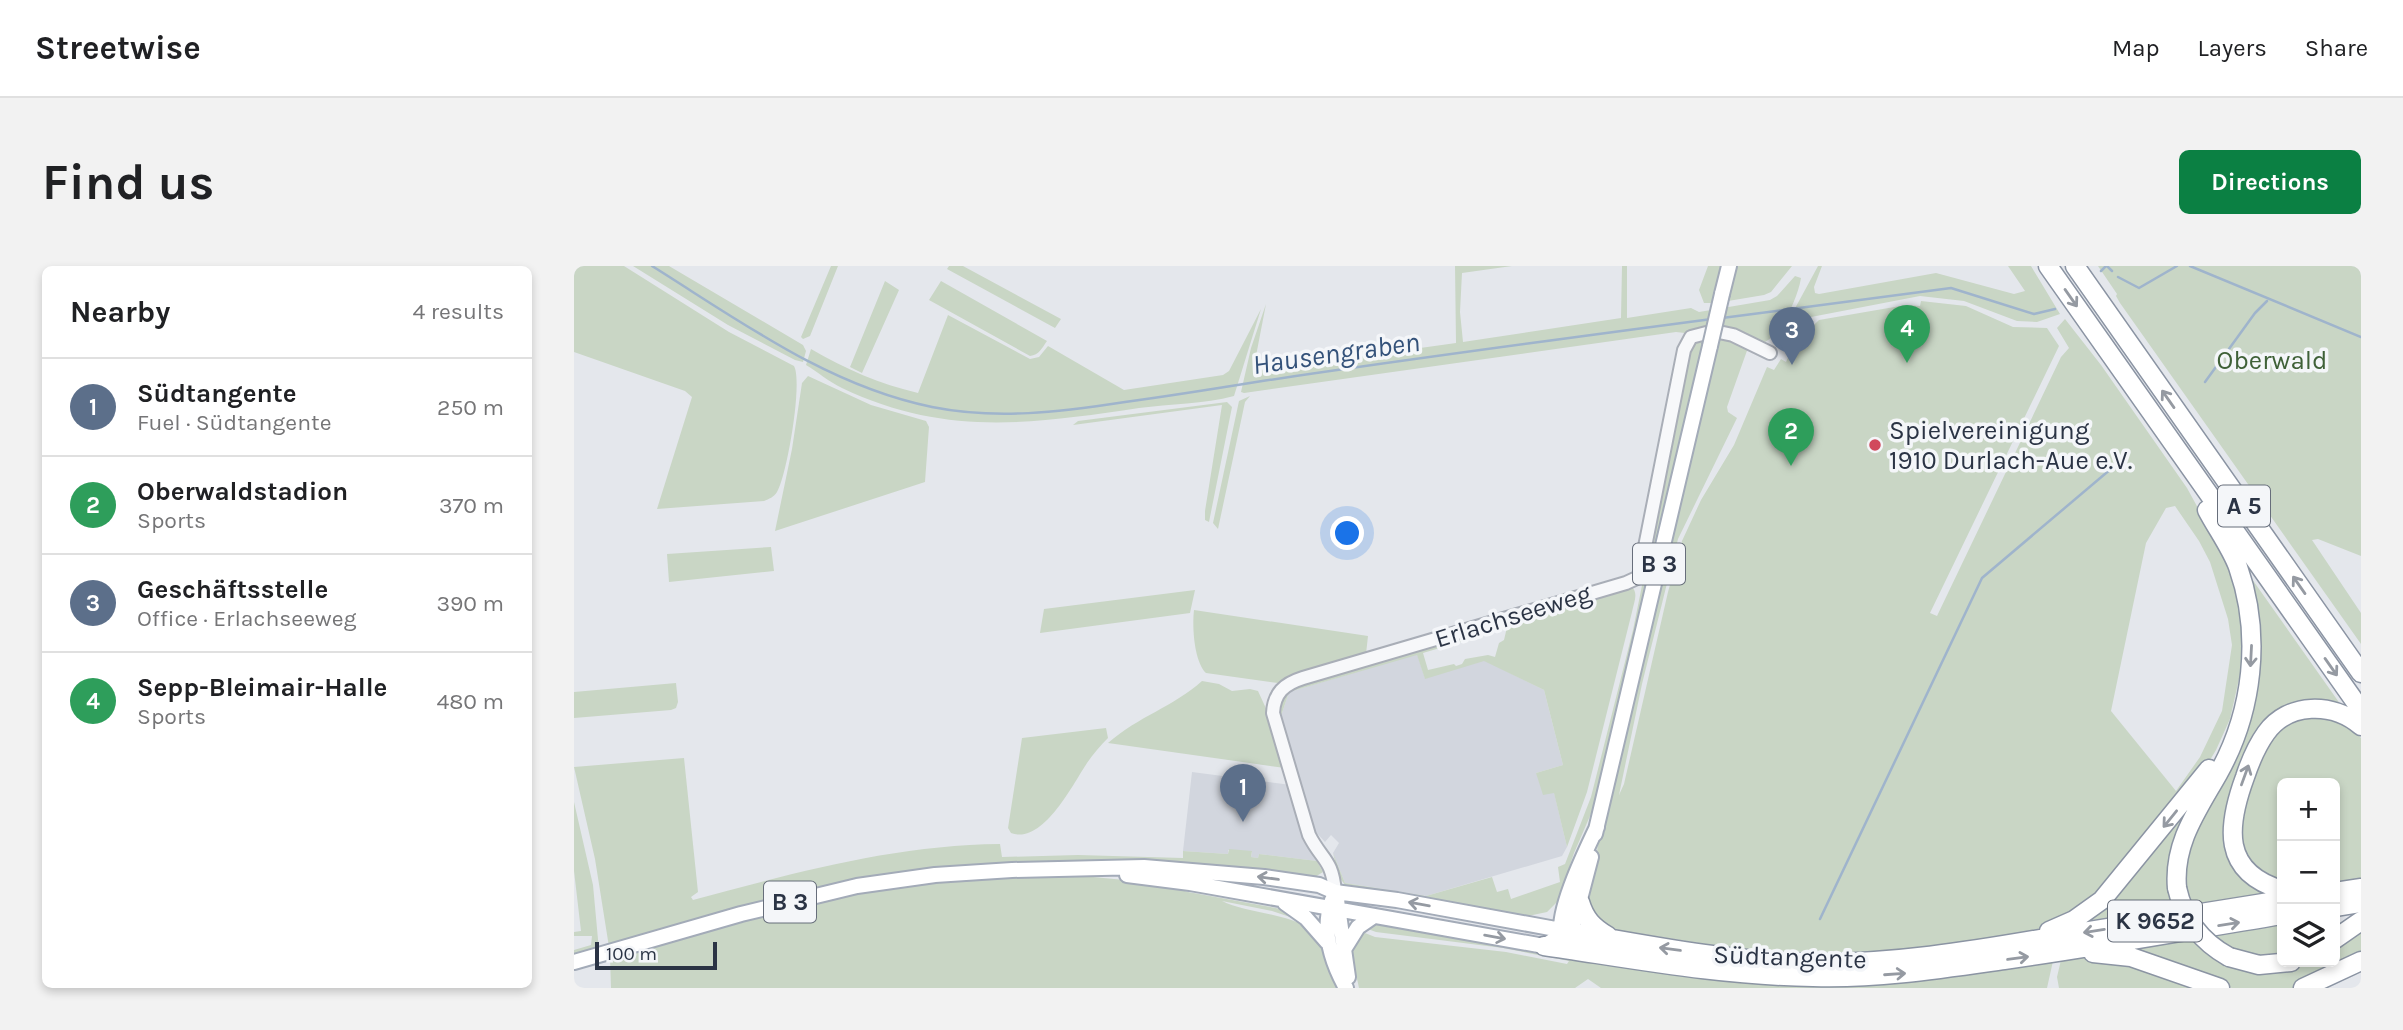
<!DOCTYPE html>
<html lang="en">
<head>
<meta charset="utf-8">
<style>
  body { margin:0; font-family:Karla,sans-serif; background:#f2f2f2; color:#202124 }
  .controls { position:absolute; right:21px; bottom:21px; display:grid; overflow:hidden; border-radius:10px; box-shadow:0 4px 10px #0003 }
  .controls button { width:63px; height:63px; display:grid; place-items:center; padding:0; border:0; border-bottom:2px solid #e0e0e0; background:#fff; color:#202124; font:35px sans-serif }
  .scale { position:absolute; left:21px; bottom:18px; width:122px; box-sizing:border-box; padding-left:7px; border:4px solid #2b3445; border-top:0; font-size:19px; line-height:24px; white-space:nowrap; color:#2b3445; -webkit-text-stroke:5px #f4f6f9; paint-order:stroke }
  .you { position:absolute; left:774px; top:268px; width:24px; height:24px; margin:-18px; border:5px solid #fff; border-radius:50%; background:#1a73e8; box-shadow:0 0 0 10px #1a73e833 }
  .badge { display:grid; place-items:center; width:46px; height:46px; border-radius:50%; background:#0b8043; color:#fff; font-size:23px; font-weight:700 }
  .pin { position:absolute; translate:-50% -58px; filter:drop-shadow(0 2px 4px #0008) }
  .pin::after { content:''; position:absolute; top:37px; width:24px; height:21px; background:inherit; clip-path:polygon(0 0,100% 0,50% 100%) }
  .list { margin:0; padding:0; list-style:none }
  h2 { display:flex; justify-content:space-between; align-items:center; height:91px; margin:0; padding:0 28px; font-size:30px }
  h2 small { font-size:23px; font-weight:400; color:#757577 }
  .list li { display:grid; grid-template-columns:46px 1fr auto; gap:21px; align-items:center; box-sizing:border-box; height:98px; padding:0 28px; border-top:2px solid #e0e0e0 }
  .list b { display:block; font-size:26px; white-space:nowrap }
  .list p { margin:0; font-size:23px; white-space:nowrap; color:#757577 }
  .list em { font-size:23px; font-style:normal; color:#757577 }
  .icon { flex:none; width:38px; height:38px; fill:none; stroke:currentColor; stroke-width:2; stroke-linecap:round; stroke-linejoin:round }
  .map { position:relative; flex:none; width:1787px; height:722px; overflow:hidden; border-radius:10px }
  header { display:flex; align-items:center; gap:42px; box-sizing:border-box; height:98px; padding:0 35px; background:#fff; border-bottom:2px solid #e0e0e0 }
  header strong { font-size:33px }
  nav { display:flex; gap:38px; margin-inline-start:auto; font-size:24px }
  .intro { display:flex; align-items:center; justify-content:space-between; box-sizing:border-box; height:168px; padding:0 42px }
  h1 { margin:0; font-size:49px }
  .button { padding:18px 32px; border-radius:10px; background:#0b8043; color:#fff; font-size:24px; font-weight:700 }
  main { display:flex; gap:42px; padding:0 42px }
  aside { flex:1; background:#fff; border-radius:10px; box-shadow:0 4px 10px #0003 }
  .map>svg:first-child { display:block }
  .built { fill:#d2d6de }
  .green { fill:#c9d6c5; fill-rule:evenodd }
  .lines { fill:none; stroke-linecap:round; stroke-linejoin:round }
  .stream { stroke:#9fb4cc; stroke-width:2.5 }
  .minor-casing { stroke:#a9aeb7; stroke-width:16 }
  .major-casing { stroke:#a3abb8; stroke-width:18 }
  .highway-casing { stroke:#8b94a3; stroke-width:21 }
  .minor { stroke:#f7f8fa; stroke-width:12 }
  .major { stroke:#fff; stroke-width:14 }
  .highway { stroke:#fff; stroke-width:18 }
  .major-bridge-casing { stroke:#a3abb8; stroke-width:18; stroke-linecap:butt }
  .highway-bridge-casing { stroke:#8b94a3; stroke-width:21; stroke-linecap:butt }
  .major-bridge { stroke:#fff; stroke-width:14 }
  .highway-bridge { stroke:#fff; stroke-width:18 }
  .oneway { stroke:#959aa2 }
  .poi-dot { fill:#d1495b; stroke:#f4f6f9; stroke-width:2.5 }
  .labels { text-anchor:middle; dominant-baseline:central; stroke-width:7; stroke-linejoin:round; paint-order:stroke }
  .shield { fill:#f4f6f9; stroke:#676e7b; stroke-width:2 }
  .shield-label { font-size:24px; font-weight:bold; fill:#2b3445 }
  .park-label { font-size:26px; fill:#3f6138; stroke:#f4f6f9 }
  .poi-label { font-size:26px; fill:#2b3445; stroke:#f4f6f9; text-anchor:start }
  .street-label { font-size:26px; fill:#2b3445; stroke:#f4f6f9 }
  .water-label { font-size:28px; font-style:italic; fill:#34527a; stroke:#f4f6f9 }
</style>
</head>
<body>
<header>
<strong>Streetwise</strong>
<nav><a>Map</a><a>Layers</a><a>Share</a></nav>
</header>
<div class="intro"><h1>Find us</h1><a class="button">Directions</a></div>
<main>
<aside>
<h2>Nearby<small>4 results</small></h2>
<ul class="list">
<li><span class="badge" style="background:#5c6f8a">1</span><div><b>Südtangente</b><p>Fuel · Südtangente</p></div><em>250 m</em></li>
<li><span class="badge" style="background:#2e9e5b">2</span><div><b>Oberwaldstadion</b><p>Sports</p></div><em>370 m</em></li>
<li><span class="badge" style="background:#5c6f8a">3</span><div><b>Geschäftsstelle</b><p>Office · Erlachseeweg</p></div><em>390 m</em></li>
<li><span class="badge" style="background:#2e9e5b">4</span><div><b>Sepp-Bleimair-Halle</b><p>Sports</p></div><em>480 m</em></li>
</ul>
</aside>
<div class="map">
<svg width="1787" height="722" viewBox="0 0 1787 722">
  <rect width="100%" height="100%" fill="#e4e7ec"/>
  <!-- built -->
  <path class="built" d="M843,388L851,412L910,394L970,424L989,499L962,507L980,526L993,581L988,590L852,630L771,617L759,587L765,577L757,569L751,576L739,563L706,453L715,426Z
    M618,506L717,519L743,595L685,588L684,592L677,591L678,586L654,584V588L609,585Z"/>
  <!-- green -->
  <path class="green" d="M0,0H50L155,66L220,100C229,116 213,209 203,226C200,231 195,233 190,235L83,243L118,131L111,125L0,86Z
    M59,0H95L229,79L232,85L229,96L221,94L154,59Z
    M257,0H264L236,70L229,73L227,71Z
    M375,0H389L487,53L481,62L373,3Z
    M881,0H938L888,7L886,46L889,76L1047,52L1048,0H1053V52L1117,42L1125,46L1196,34L1203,30L1221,10L1227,12C1224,31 1208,67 1191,76L1102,66L670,127L667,126L677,82L692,38L681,95L682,105L882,77Z
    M1134,0H1150L1138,37H1130L1125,24Z
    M1160,0H1218L1197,26L1190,29L1154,35Z
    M1244,0H1248L1240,21L1241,27L1245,28L1362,7L1440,28L1451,25L1434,0H1457L1486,48L1463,56L1443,55L1390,35L1346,30L1237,51L1223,56L1210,71L1206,70Z
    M1524,0H1787V290L1744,273L1738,274L1787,347V378L1546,37L1542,30L1543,28Z
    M311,15L325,24L288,107L276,101Z
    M367,15L473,75C468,82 465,89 456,90L355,34Z
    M1347,35L1392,40L1439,61L1473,62L1485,80L1356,347L1363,350L1487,91L1495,82L1483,62L1491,53L1527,99L1613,222L1658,304L1667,345L1669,377L1667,404L1656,453L1642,484L1633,499L1527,629L1473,662L1377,679L1311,686L1242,688L1156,682L1031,662L1010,638L1022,598L1024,575L1146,68L1175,79L1153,141L1154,146L1163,152L1104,273L1068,418L1045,529L1050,518L1094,326L1108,275L1127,234L1160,179L1193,101L1200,104L1207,93L1212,96L1220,78L1245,54L1332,39L1346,40ZM1601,240L1625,275L1636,296L1654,353L1658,379L1648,445L1626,491L1602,525L1537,445L1572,277L1592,242Z
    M687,43L660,130C630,138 596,138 565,142C457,158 371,171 268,122C255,116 244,106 232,99L237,83C271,103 306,118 344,127L374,49L456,93L465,91L474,80L550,124L649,109L655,105Z
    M1131,71L1022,536L1000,587L984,635L973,646L954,650L771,619L765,611L759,587L771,617L852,630L918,611L923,626L934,623L937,633L986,616L984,601L991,598L1017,531L1059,364L1117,78Z
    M234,110L297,139L352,155L355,161L351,216L201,265L218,183L228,117Z
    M676,130L671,136L644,263L639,257L665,135Z
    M653,136L658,141L635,256L631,254V245L648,139L499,159L504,155Z
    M197,281L200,305L95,316L93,288Z
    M1673,306L1769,442L1692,460L1655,577L1701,627L1615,641L1609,621L1615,572L1671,461Z
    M1057,320C1065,327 1060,336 1058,346L1013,526L993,581L980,527L969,529L962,507L989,499L970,424L910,395L851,413L843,389L715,426L706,453L703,444L714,422L925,360L926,364L849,387L854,404L880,398L882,400L888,398L891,393L914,389L921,391L925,377L930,374L934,357Z
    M621,324L616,347L466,367L470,343Z
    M620,344L794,370L792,388L704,417L632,407C620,395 618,361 620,344Z
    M628,415L645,418L658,425L676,423L684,425L695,449L711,502L534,477C565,450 599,441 628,415Z
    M102,417L104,436L102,442L97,444L0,452V426Z
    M1751,448L1780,464L1787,472V614L1761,617V517H1708V620L1679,604L1662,569L1685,486L1709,457Z
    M532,462L534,472C526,480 519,488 513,497C499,518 469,579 437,567L434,562L448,472Z
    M110,492L124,626L117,631L119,634C220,607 320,579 426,578L428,591L504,589L609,592V585L654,588L655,583L678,585L677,591L684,592L685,588L743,595L749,606L741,611L398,600L35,681L21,593L0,501Z
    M1618,535C1599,571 1588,603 1600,643L1497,661Z
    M0,536L19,619L25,684L0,691V684L17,679L18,670H0V666L7,665L0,605Z
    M498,609L582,617L614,626L702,642L722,649V653L698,645L648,635C674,649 731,646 748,676C756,690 757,708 766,722H37L36,691L270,628L380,612Z
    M810,657L1104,706L1211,719L1277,720L1331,716L1479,695L1473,722H1027L1014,713L1001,722H785L777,685L786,665L801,671L932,686L993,698L995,695L929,682L802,666L791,662Z
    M1708,657V694L1667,690L1634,669Z
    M1787,664V690L1728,720L1719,722H1658L1540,684L1617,672L1638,691L1720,701L1736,696H1761V683Z
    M1514,691H1529L1632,722H1485L1483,711L1487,694Z"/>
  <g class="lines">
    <!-- stream -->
    <path class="stream" d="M78,0C166,55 254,120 358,141C423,154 486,146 551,136C595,130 639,123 682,116C834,93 986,73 1138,53
      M1533,0L1538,5
      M1616,0L1787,71
      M1527,5L1532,0
      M1544,11L1565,22L1603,0
      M1148,52L1377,22L1460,48L1481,43
      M1631,116L1681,47L1693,35
      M1246,653L1408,312L1551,191"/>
    <defs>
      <path id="minor" d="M761,626C758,592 748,595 735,569L699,447C700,427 710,418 729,412L1052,317L1065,311L1110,84L1117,71L1140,65L1159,69L1196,87"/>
      <path id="major" d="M1148,28L1155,0
        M1021,568L1136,80
        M553,609L616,617L970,680L994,665L1000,656L1017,591
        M758,634C747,665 757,695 772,722
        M763,634L774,711
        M711,637L732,652L753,676
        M769,685L784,661L800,650
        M0,696L167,648L283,620L361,609L438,604L570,601L690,611L745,619L761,626L823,634L987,664C986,638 1011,586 1023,561"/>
      <path id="highway" d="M1474,0L1787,444
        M1501,0L1787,407
        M1603,622C1599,578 1623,545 1644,508C1679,446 1688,369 1664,301C1657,282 1643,263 1633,244
        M1708,624C1647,606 1653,560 1671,511C1676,496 1682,481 1692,467C1714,436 1759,436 1787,460
        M1761,626L1787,622
        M1006,636C1011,653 1019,661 1034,670
        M1761,641L1787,637
        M1475,665L1500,654L1528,634L1635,503
        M1761,673L1787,655
        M970,680C1059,693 1148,710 1239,711C1303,713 1367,703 1430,694C1523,681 1615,664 1708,649
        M1002,685L993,677L987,664C1069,678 1151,695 1234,697C1316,698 1397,685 1477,671C1554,659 1631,646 1708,634
        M1519,687L1557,691L1646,722
        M1655,691L1685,699L1717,696
        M1729,722L1787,695"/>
    </defs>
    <!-- minor casing -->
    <use href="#minor" class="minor-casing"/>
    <!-- major casing -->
    <use href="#major" class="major-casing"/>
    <!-- highway casing -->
    <use href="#highway" class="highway-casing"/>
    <!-- minor -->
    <use href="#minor" class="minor"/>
    <!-- major -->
    <use href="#major" class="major"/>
    <!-- highway -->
    <use href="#highway" class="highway"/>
    <defs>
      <path id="major-bridge" d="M1136,80L1148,28"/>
      <path id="highway-bridge" d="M1603,622C1610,653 1626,675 1655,691"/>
    </defs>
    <!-- major-bridge casing -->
    <use href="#major-bridge" class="major-bridge-casing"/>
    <!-- highway-bridge casing -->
    <use href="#highway-bridge" class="highway-bridge-casing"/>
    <!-- major-bridge -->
    <use href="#major-bridge" class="major-bridge"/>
    <!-- highway-bridge -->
    <use href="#highway-bridge" class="highway-bridge"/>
  </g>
  <!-- one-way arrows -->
  <defs><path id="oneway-shaft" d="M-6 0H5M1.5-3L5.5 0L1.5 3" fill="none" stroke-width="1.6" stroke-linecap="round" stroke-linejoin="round" transform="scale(1.75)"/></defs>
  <g class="oneway">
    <use href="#oneway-shaft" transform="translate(1497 32) rotate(55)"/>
    <use href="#oneway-shaft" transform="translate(1594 133) rotate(-125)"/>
    <use href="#oneway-shaft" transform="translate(1725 319) rotate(-125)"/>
    <use href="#oneway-shaft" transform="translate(1677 390) rotate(93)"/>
    <use href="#oneway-shaft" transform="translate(1757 401) rotate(55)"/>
    <use href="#oneway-shaft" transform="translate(1671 509) rotate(-70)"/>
    <use href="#oneway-shaft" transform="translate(1596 553) rotate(129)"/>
    <use href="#oneway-shaft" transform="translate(694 612) rotate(-172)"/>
    <use href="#oneway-shaft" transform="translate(845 638) rotate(-170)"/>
    <use href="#oneway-shaft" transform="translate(1655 658) rotate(-9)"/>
    <use href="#oneway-shaft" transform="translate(1520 665) rotate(171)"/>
    <use href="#oneway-shaft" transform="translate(921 671) rotate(10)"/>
    <use href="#oneway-shaft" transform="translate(1096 683) rotate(-172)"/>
    <use href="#oneway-shaft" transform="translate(1444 692) rotate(-8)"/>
    <use href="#oneway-shaft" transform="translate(1321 708) rotate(-4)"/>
  </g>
  <!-- markers -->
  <circle class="poi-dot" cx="1301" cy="179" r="7"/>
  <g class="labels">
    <!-- shield labels -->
    <g class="shield">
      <rect x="1644" y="219.5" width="52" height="41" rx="5"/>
      <rect x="1059" y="277.5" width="52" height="41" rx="5"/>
      <rect x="190" y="615.5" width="52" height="41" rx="5"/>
      <rect x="1534" y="634.5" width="94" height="41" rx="5"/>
    </g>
    <g class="shield-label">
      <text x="1670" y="240">A 5</text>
      <text x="1085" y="298">B 3</text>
      <text x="216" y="636">B 3</text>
      <text x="1581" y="655">K 9652</text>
    </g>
    <!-- park labels -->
    <g class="park-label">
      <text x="1698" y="94">Oberwald</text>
    </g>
    <!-- poi labels -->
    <g class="poi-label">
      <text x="1315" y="164">Spielvereinigung<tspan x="1315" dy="30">1910 Durlach-Aue e.V.</tspan></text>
    </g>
    <!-- street labels -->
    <g class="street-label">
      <text transform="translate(939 350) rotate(-17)">Erlachseeweg</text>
      <text transform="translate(1216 691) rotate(2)">Südtangente</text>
    </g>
    <!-- water labels -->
    <g class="water-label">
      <text transform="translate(762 87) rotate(-8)">Hausengraben</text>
    </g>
  </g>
</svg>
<div class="controls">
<button>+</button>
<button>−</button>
<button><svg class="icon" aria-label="layers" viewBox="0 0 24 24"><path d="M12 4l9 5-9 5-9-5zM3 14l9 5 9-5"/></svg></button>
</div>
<div class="scale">100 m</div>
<div class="you"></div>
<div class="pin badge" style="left:669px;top:556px;background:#5c6f8a">1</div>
<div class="pin badge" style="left:1217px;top:200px;background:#2e9e5b">2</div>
<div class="pin badge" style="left:1218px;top:99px;background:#5c6f8a">3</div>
<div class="pin badge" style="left:1333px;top:97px;background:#2e9e5b">4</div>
</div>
</main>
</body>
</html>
